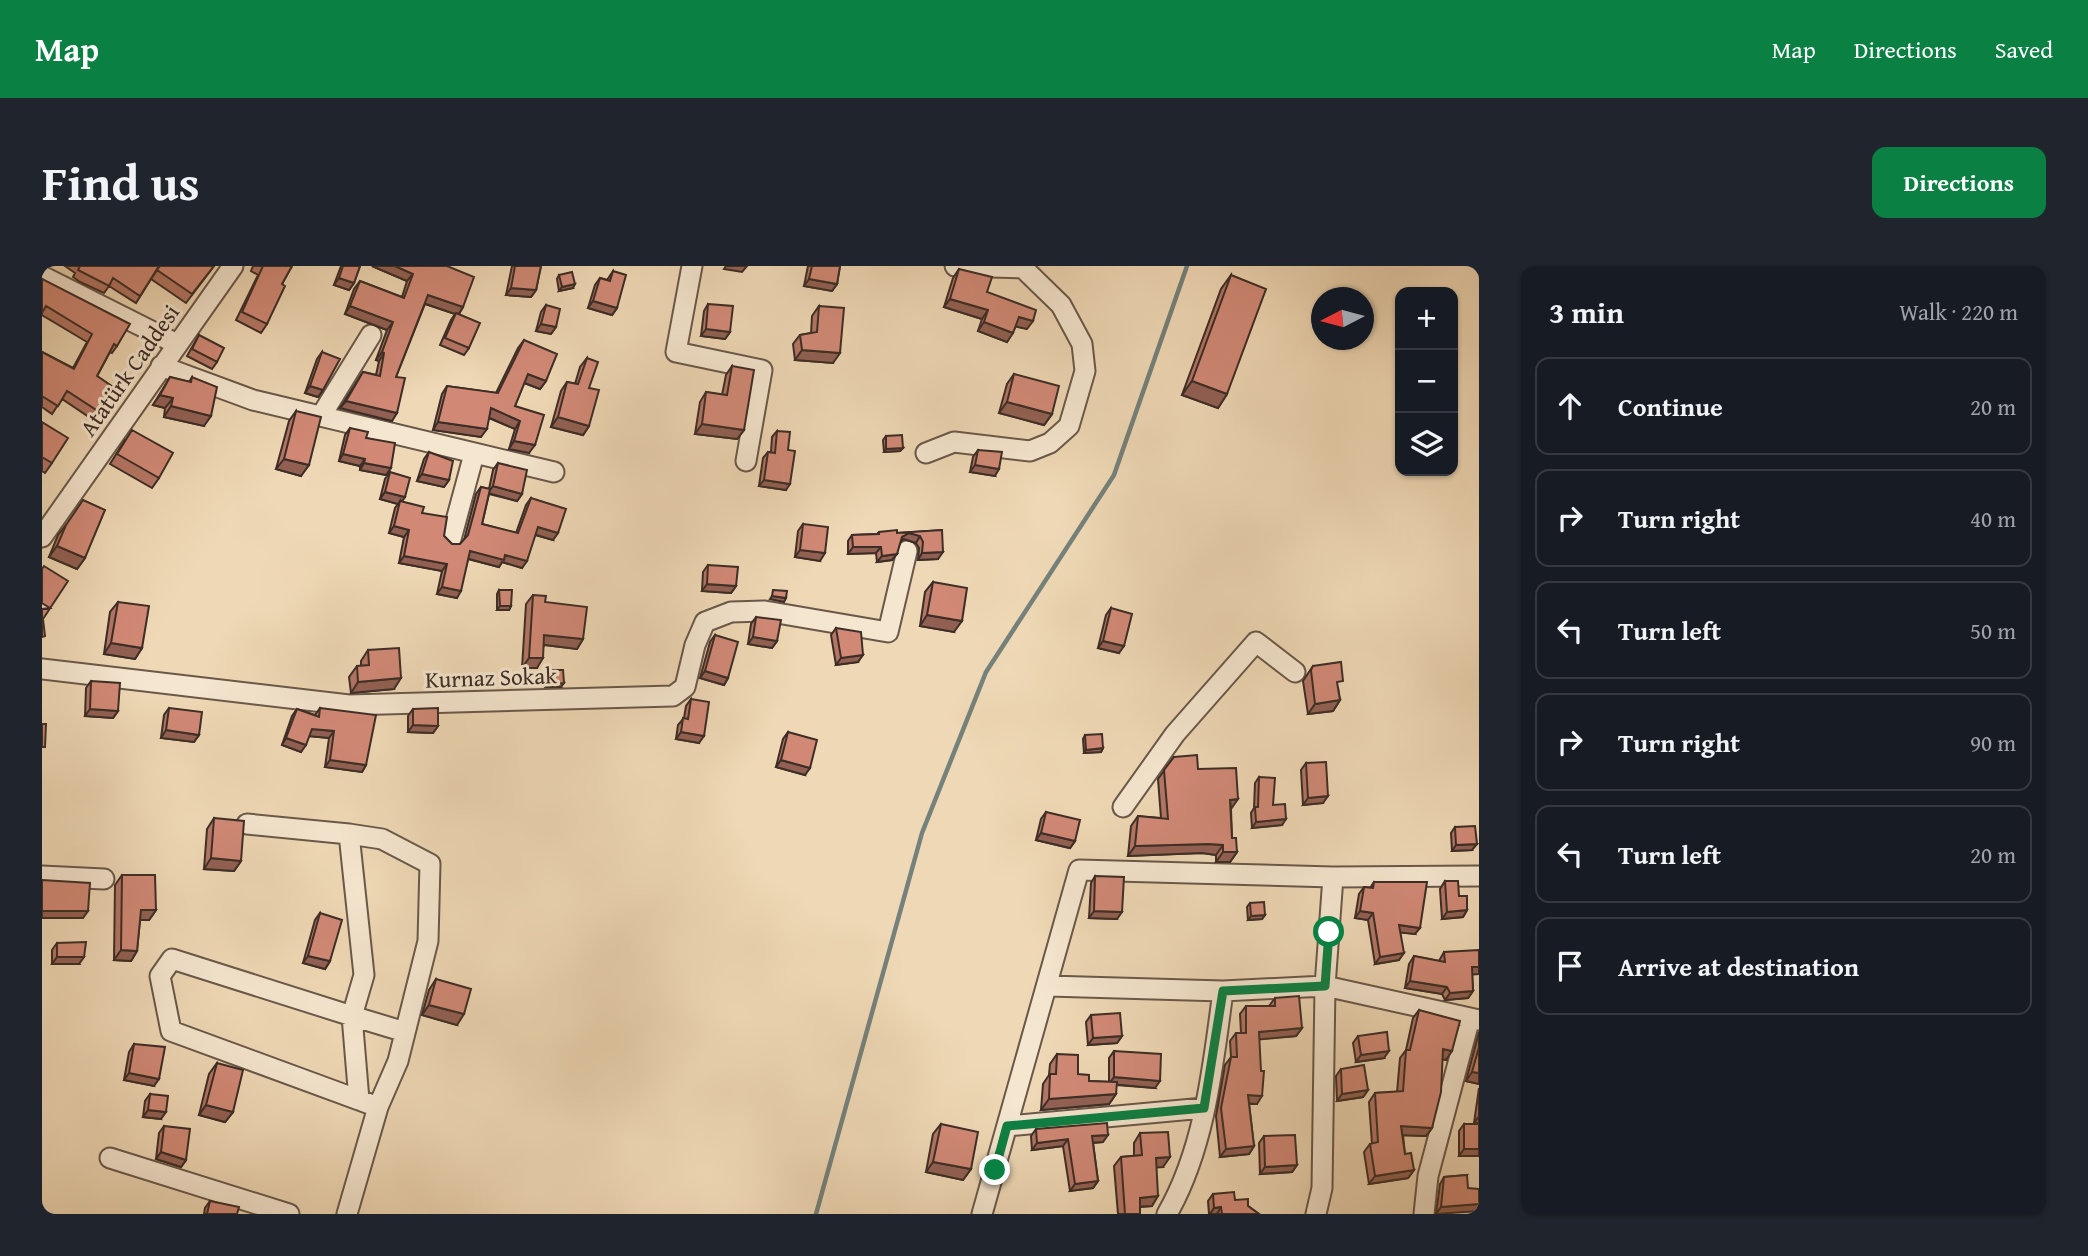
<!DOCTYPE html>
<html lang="en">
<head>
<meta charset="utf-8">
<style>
  body { margin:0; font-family:"Gentium Book Plus",serif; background:#20242c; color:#f1f3f6 }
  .controls { position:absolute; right:21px; top:21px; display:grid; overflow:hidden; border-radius:14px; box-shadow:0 2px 5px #0004 }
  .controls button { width:63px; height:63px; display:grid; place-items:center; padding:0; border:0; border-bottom:2px solid #363941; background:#171b24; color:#f1f3f6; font:35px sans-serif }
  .compass { position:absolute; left:1269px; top:21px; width:63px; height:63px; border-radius:50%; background:#171b24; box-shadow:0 2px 5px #0004; rotate:264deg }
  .stop { position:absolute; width:21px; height:21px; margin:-16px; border:5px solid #0b8043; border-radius:50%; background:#fff }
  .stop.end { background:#0b8043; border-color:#fff; box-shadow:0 2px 7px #0008 }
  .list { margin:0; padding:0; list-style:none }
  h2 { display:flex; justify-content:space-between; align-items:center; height:91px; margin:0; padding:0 28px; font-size:30px }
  h2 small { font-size:23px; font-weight:400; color:#9ea1a6 }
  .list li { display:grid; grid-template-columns:46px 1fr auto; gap:21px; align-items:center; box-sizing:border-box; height:98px; margin:0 14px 14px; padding:0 14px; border:2px solid #363941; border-radius:14px }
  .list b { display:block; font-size:26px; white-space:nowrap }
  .list em { font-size:23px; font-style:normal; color:#9ea1a6 }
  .icon { flex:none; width:38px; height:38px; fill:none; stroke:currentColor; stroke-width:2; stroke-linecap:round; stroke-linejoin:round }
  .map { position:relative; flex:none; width:1437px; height:948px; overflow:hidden; border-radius:14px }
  header { display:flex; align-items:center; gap:42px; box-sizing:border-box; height:98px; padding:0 35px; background:#0b8043; color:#fff }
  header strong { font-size:33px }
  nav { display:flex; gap:38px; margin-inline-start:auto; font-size:24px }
  .intro { display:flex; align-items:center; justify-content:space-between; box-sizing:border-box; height:168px; padding:0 42px }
  h1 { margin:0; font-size:49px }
  .button { padding:18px 32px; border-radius:14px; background:#0b8043; color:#fff; font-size:24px; font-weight:700 }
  main { display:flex; gap:42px; padding:0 42px }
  aside { flex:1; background:#171b24; border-radius:14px; box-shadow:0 2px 5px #0004 }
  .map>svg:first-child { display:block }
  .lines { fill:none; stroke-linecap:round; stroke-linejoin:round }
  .stream { stroke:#75817b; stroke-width:4.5 }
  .minor-casing { stroke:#69584a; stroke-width:23 }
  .minor { stroke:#f5e6cf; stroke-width:19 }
  .wall { fill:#b47665; stroke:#3c2d26; stroke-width:2 }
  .shaded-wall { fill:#926053; stroke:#3c2d26; stroke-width:2 }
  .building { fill:#d18976; stroke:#3c2d26; stroke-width:2 }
  .route { stroke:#0b8043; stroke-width:9 }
  .labels { text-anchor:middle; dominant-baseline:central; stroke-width:6; stroke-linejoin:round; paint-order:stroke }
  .street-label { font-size:23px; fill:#3c2d26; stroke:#f5e6cf }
</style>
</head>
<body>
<header>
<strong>Map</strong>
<nav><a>Map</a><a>Directions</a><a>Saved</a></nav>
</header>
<div class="intro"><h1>Find us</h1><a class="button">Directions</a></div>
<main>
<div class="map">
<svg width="1437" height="948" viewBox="0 0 1437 948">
  <rect width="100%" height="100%" fill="#efd8b5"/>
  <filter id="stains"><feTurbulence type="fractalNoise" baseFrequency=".00286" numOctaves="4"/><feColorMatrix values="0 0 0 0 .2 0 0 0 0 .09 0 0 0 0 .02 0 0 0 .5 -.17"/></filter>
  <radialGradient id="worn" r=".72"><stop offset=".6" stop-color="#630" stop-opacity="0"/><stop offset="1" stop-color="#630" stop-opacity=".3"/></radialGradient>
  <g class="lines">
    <!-- stream -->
    <path class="stream" d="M774,948L880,567L944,406L1072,209L1145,0"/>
    <defs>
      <path id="minor" d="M650,0L634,86L720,104L704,195
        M913,0L981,2
        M0,10L135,78
        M119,100L211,134L512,206
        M279,150L329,69
        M884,187L912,176L988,185L1008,177L1027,160L1043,105L1040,78L1019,39L979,0
        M0,271L191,0
        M409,273L432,188
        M0,403L307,439L631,430L643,421L653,379L663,356L689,346L723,345L846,366L865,285
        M1081,541L1133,468L1214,376L1253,406
        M205,558L307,568
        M0,610L62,613
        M1006,720L1181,725L1283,720L1437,754
        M317,834L310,750L363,766
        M965,860L1162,842
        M68,892L247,948
        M305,948L336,841L356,795L386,675L388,598L340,573L307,568L322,709L310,750L130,693L118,710L129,765L336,841
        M940,948L1037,604L1291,611L1437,610
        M1125,948C1163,882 1171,800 1181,725
        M1274,948L1280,922L1283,720L1291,611
        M1382,948L1386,910L1428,752"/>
    </defs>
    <!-- minor casing -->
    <use href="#minor" class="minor-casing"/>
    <!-- minor -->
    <use href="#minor" class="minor"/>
  </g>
  <!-- wall -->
  <path class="wall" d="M23,0H117L94,37L67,20L62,27L38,16L31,11L33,7Z
    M118,0H172L144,37L109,13Z
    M211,0H250L240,18L225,58L219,67L194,54L216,9L209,5Z
    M299,0H318L312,17L307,24L292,19Z
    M330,0H405L421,41L417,48L427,82L422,89L398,79L409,54L413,48L383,38L354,111L350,155L298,142L321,106L334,109L337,95L334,94L345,64L303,48L312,23L318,15L360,31L365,15Z
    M470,0H499L494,24L489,31L464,29Z
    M766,0H798L795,18L790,25L762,20Z
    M917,3L945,26L985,63L974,60L965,76L936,65L940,53L902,41L911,12Z
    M571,5L575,42L570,49L546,42L553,19L558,12L565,14Z
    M517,9L531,22L517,25L515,13Z
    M1189,9L1185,128L1176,142L1140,129L1179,23Z
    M0,13L75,80L70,87L68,86L55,110L71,121L50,153L20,133L10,148L0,141V86L31,102L45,76L0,49Z
    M666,38L688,66L683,73L659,70L662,45Z
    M504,39L514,61L509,68L494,65L499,46Z
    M777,40L791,97L753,94L751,78L758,69L769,67L770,50Z
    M157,69L175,96L170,103L145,90Z
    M482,74L504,115L498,123L482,117L473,140L487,187L467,183L473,163L447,152L439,171L391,164L400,128L405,120L454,127L476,82Z
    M280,86L281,124L276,131L263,127L275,93Z
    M545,92L547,122V160L541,169L509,161L519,125L525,116L533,118L538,101Z
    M690,100L702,164L695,173L653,168L658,136L664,126L680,129L684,109Z
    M972,108L1010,148L1002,159L957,147L965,118Z
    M128,111L147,116L150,111L162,160L122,151L123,142L111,139Z
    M254,145L259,210L234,203L247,155Z
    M0,156L10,197L3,207L0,205Z
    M308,162L324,172L344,209L318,204V200L297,195L303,169Z
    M735,165L744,224L717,220L721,192L726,186H729L730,171Z
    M844,170L861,182L858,185L842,186L841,174Z
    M83,174L117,212L110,222L68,198Z
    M936,184L953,210L928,206L931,191Z
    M387,186L407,214L402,221L375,215L382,193Z
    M456,197L480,228L475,235L447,228L440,258L474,267L484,239L489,232L511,274L493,269L480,302L460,296L457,301L426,293L415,332L395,328L400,305L357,297L362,271L347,267L353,242L356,238L338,233L343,213L348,206L360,235L380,247L410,278H418L422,274L434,228L439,221L447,223L451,204Z
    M761,258L778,295L753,291L756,265Z
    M24,259L43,292L35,303L7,291L16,269Z
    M900,264L896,293L876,294L877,282L874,277L862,273L859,275L850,294L835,296L834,287L806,288V275L810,269L835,268L837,266L855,267Z
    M666,299L694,320L689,327L660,325L661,306Z
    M891,316L912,366L878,360L883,326Z
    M457,324L469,340L467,344H455V328Z
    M491,329L503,336L541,373L535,383L502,379L495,402H480L484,338Z
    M76,336L100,382L93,393L62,388L68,346Z
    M1069,342L1077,387L1056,382L1064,349Z
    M714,351L735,375L730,382L706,378L709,358Z
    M794,362L816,396L794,399L789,369Z
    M673,369L686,412L682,419L658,412L668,376Z
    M326,384L352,423L309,427L307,411L315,400H319V395Z
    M1271,400L1296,422L1298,434L1291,445L1266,448L1261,415Z
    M506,404L519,421H504V408Z
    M49,415L76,445L71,452L43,450L44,422Z
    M649,433L657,477L634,473L636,459L642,452L644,440Z
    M127,442L157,469L152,476L119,472L122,449Z
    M278,442L324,499L320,506L283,501L287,472L267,470L259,486L240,479L250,450L255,443L273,449Z
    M371,443L396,460L391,467L366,466V450Z
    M746,466L763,509L734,501L741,473Z
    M1043,469L1061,482L1059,486L1042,487L1041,473Z
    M1132,491L1156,503L1189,543L1190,572L1195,586L1188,596H1174V589L1160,587L1086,590L1089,560L1096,550L1119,552L1116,513Z
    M1264,497L1281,537L1261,539L1259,504Z
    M1217,511L1231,539L1240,559L1210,562L1209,547L1212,542L1213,517Z
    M1004,546L1033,575L1028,582L994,574L999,553Z
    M172,552L199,595L192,605L162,603L165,563Z
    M1413,561L1430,584L1410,585L1409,567Z
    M80,609L114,644L107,654H98L95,685L89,695L72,694L73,619Z
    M1053,610L1075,653L1047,652L1049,617Z
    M1403,615L1417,630L1425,644L1421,651L1400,653L1398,623Z
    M1332,616L1373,668L1358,666L1357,694L1333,698L1326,654L1313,652L1317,628L1322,621L1328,622Z
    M1208,637L1223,649L1220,653L1206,654L1205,641Z
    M278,647L288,695L283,703L261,697L273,654Z
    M15,677L37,698H10V684Z
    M1402,686L1430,708L1431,725L1426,732L1403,734L1400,728L1363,722L1367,698L1372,690L1397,695Z
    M394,713L415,759L380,749L387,724Z
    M1233,732L1260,762L1254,770L1217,773L1215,838H1207L1212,880L1207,888L1178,891L1174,850L1183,799L1189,791L1188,775L1194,767H1199L1198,748L1204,740H1227Z
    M1377,744L1404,794L1400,793L1390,862L1384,870L1361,869L1363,888L1372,904L1366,912L1327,918L1322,886L1328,878H1330L1327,836L1333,827L1355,826L1358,792L1364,784L1371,752Z
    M1049,749L1080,770L1075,777L1046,779L1044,756Z
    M1437,766V818L1424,815Z
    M1316,770L1342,792L1314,796L1311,777Z
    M92,778L112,820L82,814L87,786Z
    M1072,785L1113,822L1074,819V828L1067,838L999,844L1001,818L1007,809L1008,798L1015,788L1036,808L1047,815L1067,816V792Z
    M175,797L191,846L183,856L157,849L167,808Z
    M1299,803L1326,824L1321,831L1295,835L1294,810Z
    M1437,822V857H1432Z
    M108,828L119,853L101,851L103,835Z
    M899,858L929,903L921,914L884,906L891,868Z
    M1422,858L1437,890H1417V865Z
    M122,860L144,894L139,901L114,893L117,867Z
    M994,863L1061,876L1051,877L1056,915L1051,922L1028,925L1021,880L990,884L989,870Z
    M1098,867L1121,901H1114L1110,940L1098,941V948H1076L1072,900L1079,891L1092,890V877Z
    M1222,870L1255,899L1250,906L1218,908L1217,877Z
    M1425,909L1394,948L1398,918L1402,911Z
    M1171,928L1206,940L1217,948H1167L1166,935Z
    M168,935L195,948H162L163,942Z"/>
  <!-- shaded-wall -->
  <path class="shaded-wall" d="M330,0H353L371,8L365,15Z
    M684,0H705L700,6L682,3Z
    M297,12L312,17L307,24L292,19Z
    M767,13L795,18L790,25L762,20Z
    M533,18L531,22L517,25L520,21Z
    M469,22L494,24L489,31L464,29Z
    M386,29L421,41L416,49L381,37Z
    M908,33L946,44L940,53L902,41Z
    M551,35L575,42L570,49L546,42Z
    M308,40L351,56L345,64L303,48Z
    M977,51L991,55L985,63L971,60Z
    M942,56L971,67L965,76L936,65Z
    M499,58L514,61L509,68L494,65Z
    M664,63L688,66L683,73L659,70Z
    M760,84L798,87L791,97L753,94Z
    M340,86L342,87L337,95L334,94Z
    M486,108L504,115L498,123L480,116Z
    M1150,115L1185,128L1176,142L1140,129Z
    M268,120L281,124L276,131L263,127Z
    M118,129L131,132L123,142L111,139Z
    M304,135L355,147L350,155L298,142Z
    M965,136L1010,148L1002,159L957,147Z
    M129,140L169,150L162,160L122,151Z
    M449,142L478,155L473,163L443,150Z
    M516,151L547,160L541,169L509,161Z
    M396,156L445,163L439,171L391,164Z
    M660,158L702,164L695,173L653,168Z
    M472,175L493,179L487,187L467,183Z
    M861,182L858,185L842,186L844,183Z
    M301,188L323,193L318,200L297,195Z
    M242,193L267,199L259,210L234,203Z
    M322,197L349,202L344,209L318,204Z
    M933,199L957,203L953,210L928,206Z
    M380,208L407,214L402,221L375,215Z
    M722,214L748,218L744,224L717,220Z
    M451,220L480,228L475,235L446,227Z
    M343,226L363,231L358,238V235L356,238L338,233Z
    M352,260L367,264L362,271L347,267Z
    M496,261L516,267L511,274L491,268Z
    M867,267L878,270L874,277L862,273L856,277L860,271Z
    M15,280L43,292L35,303L7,291Z
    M811,281H839L834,287L806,288Z
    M758,284L783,287L778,295L753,291Z
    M428,285L463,289L485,295L480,302L460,296L457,301L423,292Z
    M901,286L896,293L876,294L880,287Z
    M855,288L850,294L835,296L840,290Z
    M362,290L405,298L400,305L357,297Z
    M665,318L694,320L689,327L660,325Z
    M400,321L419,325L415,332L395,328Z
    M730,330L744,332L742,336L728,333Z
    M458,340H469L467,344H455Z
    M885,349L920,355L912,366L878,360Z
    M502,369L541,373L535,383L495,378Z
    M711,371L735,375L730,382L706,378Z
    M1061,375L1082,380L1077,387L1056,382Z
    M69,377L100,382L93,393L62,388Z
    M821,389L816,396L794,399L799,392Z
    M487,392H501L495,402H480Z
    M663,405L686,412L682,419L658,412Z
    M359,412L352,423L309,427L316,416Z
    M522,417L519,421H504L507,418Z
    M1298,434L1291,445L1266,448L1273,438Z
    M48,443L76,445L71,452L43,450Z
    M371,459L396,460L391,467L366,466Z
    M270,463L292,465L287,472L265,470Z
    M124,464L157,469L152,476L119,472Z
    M639,466L662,470L657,477L634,473Z
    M244,472L264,479L259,486L240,479Z
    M1061,482L1059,486L1042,487L1044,484Z
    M288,494L324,499L320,506L283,501Z
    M739,494L768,502L763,509L734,501Z
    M1286,530L1281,537L1261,539L1266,532Z
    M1196,533L1189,543L1188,534Z
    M1244,553L1240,559L1210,562L1214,556Z
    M999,567L1033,575L1028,582L994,574Z
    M1167,578L1181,579L1174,589L1160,587L1086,590L1093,580Z
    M1435,578L1430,584L1410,585L1414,579Z
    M1181,586H1195L1188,596H1174Z
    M169,592L199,595L192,605L162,603Z
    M99,644H114L107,654H92Z
    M1425,644L1421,651L1400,653L1405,646Z
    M0,645H46L41,652H0Z
    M1052,645L1080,646L1075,653L1047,652Z
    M1318,645L1331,647L1326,654L1313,652Z
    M1223,649L1220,653L1206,654L1209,650Z
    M1357,659L1378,662L1373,668L1352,666Z
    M79,684L95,685L89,695L72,694Z
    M1362,687L1357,694L1333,698L1338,691Z
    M266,690L288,695L283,703L261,697Z
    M15,691H42L37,698H10Z
    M1430,701H1437V708L1425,709Z
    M1368,715L1405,721L1400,728L1363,722Z
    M1431,725L1426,732L1403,734L1408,727Z
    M387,739L422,748L415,759L380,749Z
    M1260,762L1254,770L1211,774L1217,766Z
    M1080,770L1075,777L1046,779L1051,772Z
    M1401,783L1410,785L1404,794L1395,792Z
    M1347,785L1342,792L1314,796L1319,789Z
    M1430,806L1437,807V818L1424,815Z
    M87,807L117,813L112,820L82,814Z
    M1072,811L1118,815L1113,822L1067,818Z
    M1326,824L1321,831L1295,835L1300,828Z
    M1074,828L1067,838L999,844L1007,833Z
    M1206,829L1220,830L1215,838L1200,837Z
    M164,839L191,846L183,856L157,849Z
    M106,844L124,846L119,853L101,851Z
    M1437,850V857H1432Z
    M1359,860L1390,862L1384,870L1353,869Z
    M1066,869L1061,876L1045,877L1050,870Z
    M1026,873L1021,880L990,884L995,877Z
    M1212,880L1207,888L1178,891L1184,883Z
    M1422,883H1437V890H1417Z
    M119,886L144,894L139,901L114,893Z
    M1128,891L1121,901L1107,902L1114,892Z
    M891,896L929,903L921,914L884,906Z
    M1255,899L1250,906L1218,908L1223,901Z
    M1372,904L1366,912L1327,918L1333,910Z
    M1056,915L1051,922L1028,925L1033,918Z
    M1116,930L1110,940L1092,941L1098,932Z
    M1437,938V945L1394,948L1399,941Z
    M1179,941L1175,948H1168L1172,942Z"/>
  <!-- building -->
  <path class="building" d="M38,0H117L98,30L71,12L67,20L36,4Z
    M118,0H172L150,28L115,4Z
    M221,0H250L240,18L243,20L225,58L200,46Z
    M301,0H318L312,17L297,12Z
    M353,0H405L432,11L421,41L386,29L354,111L363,112L355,147L304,135L321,106L338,110L342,87L340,86L351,56L308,40L318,15L362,32L371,8Z
    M473,0H499L494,24L469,22Z
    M770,0H798L795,18L767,13Z
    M917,3L950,11L945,26L994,44L991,55L977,51L971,67L942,56L946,44L908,33Z
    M571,5L584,9L575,42L551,35L558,12L568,15Z
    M530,6L533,18L520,21L517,9Z
    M1189,9L1224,23L1185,128L1150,115Z
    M0,13L88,58L75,80L72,78L55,110L71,121L56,145L25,125L16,140L0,130V86L32,103L50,68L4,40L0,47Z
    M666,38L691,40L688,66L664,63Z
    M504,39L518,43L514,61L499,58Z
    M777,40L802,42L798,87L760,84L758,69L775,66Z
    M414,47L438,57L427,82L403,72Z
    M157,69L182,82L175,96L150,83Z
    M482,74L515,88L504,115L486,108L473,140L502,149L493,179L472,175L478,155L449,142L445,163L396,156L405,120L456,127Z
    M280,86L298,93L281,124L268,120Z
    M545,92L556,96L547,122L557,124L547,160L516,151L525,116L536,118Z
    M690,100L712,104L702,164L660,158L664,126L685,129Z
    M972,108L1017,120L1010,148L965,136Z
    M128,111L149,116L150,111L175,121L169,150L129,140L131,132L118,129Z
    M254,145L279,151L267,199L242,193Z
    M0,156L26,172L10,197L0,191Z
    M308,162L326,166L324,172L353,177L349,202L322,197L323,193L301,188Z
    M90,164L131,187L117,212L75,188Z
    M735,165L748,166L746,184L753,185L748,218L722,214L726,186L733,187Z
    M860,169L861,182L844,183V170Z
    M936,184L960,186L957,203L933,199Z
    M387,186L411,195L407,214L380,208Z
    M456,197L485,204L480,228L451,220Z
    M348,206L368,212L363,231L343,226Z
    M439,221L448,223L440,258L476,267L489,232L524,243L516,267L496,261L485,295L463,289L462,294L428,285L419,325L400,321L405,298L362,290L367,264L352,260L358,235L382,241L380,247L405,251L402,270L410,278H418L426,269Z
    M41,234L63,244L43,292L15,280L24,259Z
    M761,258L786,261L783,287L758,284Z
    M855,264V267L900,264L901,286L880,287L881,276L878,270L867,267L860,271L855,288L840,290L839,281H811L810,269L837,268V266Z
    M666,299L696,301L694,320L665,318Z
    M2,300L26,315L1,353L3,370L0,371V343L8,342L0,337V303Z
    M891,316L925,322L920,355L885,349Z
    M457,324H470L469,340H458Z
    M731,324L745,325L744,332L730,330Z
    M491,329L504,330L503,336L545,341L541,373L502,369L501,392H487Z
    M76,336L107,340L100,382L69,377Z
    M1069,342L1090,348L1082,380L1061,375Z
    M714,351L739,354L735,375L711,371Z
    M794,362L819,366L821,389L799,392Z
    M673,369L696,376L686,412L663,405Z
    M357,382L359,412L316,416L315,400L327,399L326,384Z
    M1299,396L1301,415L1295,416L1298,434L1273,438L1269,404L1271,400Z
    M506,404H521L522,417L507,418Z
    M49,415L78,417L76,445L48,443Z
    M649,433L667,436L662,470L639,466L641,452L646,453Z
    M127,442L160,446L157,469L124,464Z
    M278,442L334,449L324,499L288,494L292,465L270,463L264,479L244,472L255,443L277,451Z
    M396,442V460L371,459V443Z
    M0,458H4L3,481H0Z
    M746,466L775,474L768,502L739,494Z
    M1060,468L1061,482L1044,484L1043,469Z
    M1155,489L1156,503L1194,502L1196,533L1188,534L1190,572H1194L1195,586H1181V579L1167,578L1093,580L1096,550L1126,553L1122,504L1132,491Z
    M1284,496L1286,530L1266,532L1264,497Z
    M1217,511L1233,512L1231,539L1243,538L1244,553L1214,556L1213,541H1216Z
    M1004,546L1038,554L1033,575L999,567Z
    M172,552L202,555L199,595L169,592Z
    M1433,560L1435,578L1414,579L1413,561Z
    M80,609H113L114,644H99L95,685L79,684Z
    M1053,610L1082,611L1080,646L1052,645Z
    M0,614L48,617L46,645H0Z
    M1403,615H1416L1417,630H1425V644L1405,646Z
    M1332,616H1385L1378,662L1357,659L1362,687L1338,691L1331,647L1318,645L1322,621L1331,622Z
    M1222,636L1223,649L1209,650L1208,637Z
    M278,647L300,654L288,695L266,690Z
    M44,676L42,691H15V677Z
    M1437,684V701H1430L1431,725L1408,727L1405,721L1368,715L1372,690L1403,696L1402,686Z
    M394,713L429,723L422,748L387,739Z
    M1257,730L1260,762L1217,766L1219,805H1222L1220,830L1206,829L1212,880L1184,883L1179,842L1189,791H1195L1194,767H1204V740H1233V732Z
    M1377,744L1418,755L1410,785L1401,783L1399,826L1390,862L1359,860L1363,888L1369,887L1372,904L1333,910L1328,878L1336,876L1333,827L1361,825L1364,784H1368Z
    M1078,747L1080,770L1051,772L1049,749Z
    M1345,766L1347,785L1319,789L1316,770Z
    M92,778L123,781L117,813L87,807Z
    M1437,781V807L1430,806Z
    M1072,785L1119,788L1118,815L1072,811Z
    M1015,788L1036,789V808L1047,809V815L1075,816L1074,828L1007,833L1008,808H1014Z
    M175,797L201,804L191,846L164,839Z
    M1322,799L1326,824L1300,828L1299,803Z
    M108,828L126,830L124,846L106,844Z
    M1065,857L1066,869L1050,870L1056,915L1033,918L1026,873L995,877L994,863Z
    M899,858L936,866L929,903L891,896Z
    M1422,858H1437V883H1422Z
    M122,860L148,863L144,894L119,886Z
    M1126,866L1128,891L1114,892L1116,930L1098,932V948H1083L1079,891L1100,889L1098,867Z
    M1253,869L1255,899L1223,901L1222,870Z
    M1425,909L1426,922L1437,923V938L1399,941L1402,911Z
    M1192,926L1193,934L1206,933V940L1217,948H1180L1179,941L1172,942L1171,928Z
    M168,935L197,941L195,948H165Z"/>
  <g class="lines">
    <!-- route -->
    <path class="route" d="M953,904L965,860L1162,842L1181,725L1283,720L1287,666"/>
  </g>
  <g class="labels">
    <!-- street labels -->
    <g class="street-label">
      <text transform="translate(87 104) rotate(-55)">Atatürk Caddesi</text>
      <text transform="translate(449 411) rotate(-2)">Kurnaz Sokak</text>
    </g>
  </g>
  <rect width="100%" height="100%" filter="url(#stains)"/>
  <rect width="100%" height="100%" fill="url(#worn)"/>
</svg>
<div class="controls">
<button>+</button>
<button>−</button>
<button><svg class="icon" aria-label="layers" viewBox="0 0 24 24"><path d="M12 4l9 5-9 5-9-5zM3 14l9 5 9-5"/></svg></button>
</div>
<svg class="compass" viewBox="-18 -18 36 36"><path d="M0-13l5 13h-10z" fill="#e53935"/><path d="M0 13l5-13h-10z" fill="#9ea1a6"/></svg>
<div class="stop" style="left:1287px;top:666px"></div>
<div class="stop end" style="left:953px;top:904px"></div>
</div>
<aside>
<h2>3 min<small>Walk · 220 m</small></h2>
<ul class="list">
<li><svg class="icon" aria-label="ahead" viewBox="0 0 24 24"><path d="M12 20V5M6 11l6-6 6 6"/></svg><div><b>Continue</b></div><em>20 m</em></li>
<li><svg class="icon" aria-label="right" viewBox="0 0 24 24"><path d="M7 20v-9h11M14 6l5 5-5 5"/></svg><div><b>Turn right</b></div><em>40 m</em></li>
<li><svg class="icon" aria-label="left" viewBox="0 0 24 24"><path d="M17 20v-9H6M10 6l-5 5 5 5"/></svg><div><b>Turn left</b></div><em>50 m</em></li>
<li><svg class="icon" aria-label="right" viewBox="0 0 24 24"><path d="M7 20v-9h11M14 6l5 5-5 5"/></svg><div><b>Turn right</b></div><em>90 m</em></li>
<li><svg class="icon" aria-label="left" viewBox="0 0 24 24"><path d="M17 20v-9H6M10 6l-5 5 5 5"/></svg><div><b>Turn left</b></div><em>20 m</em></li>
<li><svg class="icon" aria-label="arrive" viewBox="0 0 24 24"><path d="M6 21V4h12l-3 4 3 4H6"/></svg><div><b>Arrive at destination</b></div></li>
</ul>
</aside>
</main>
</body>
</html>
